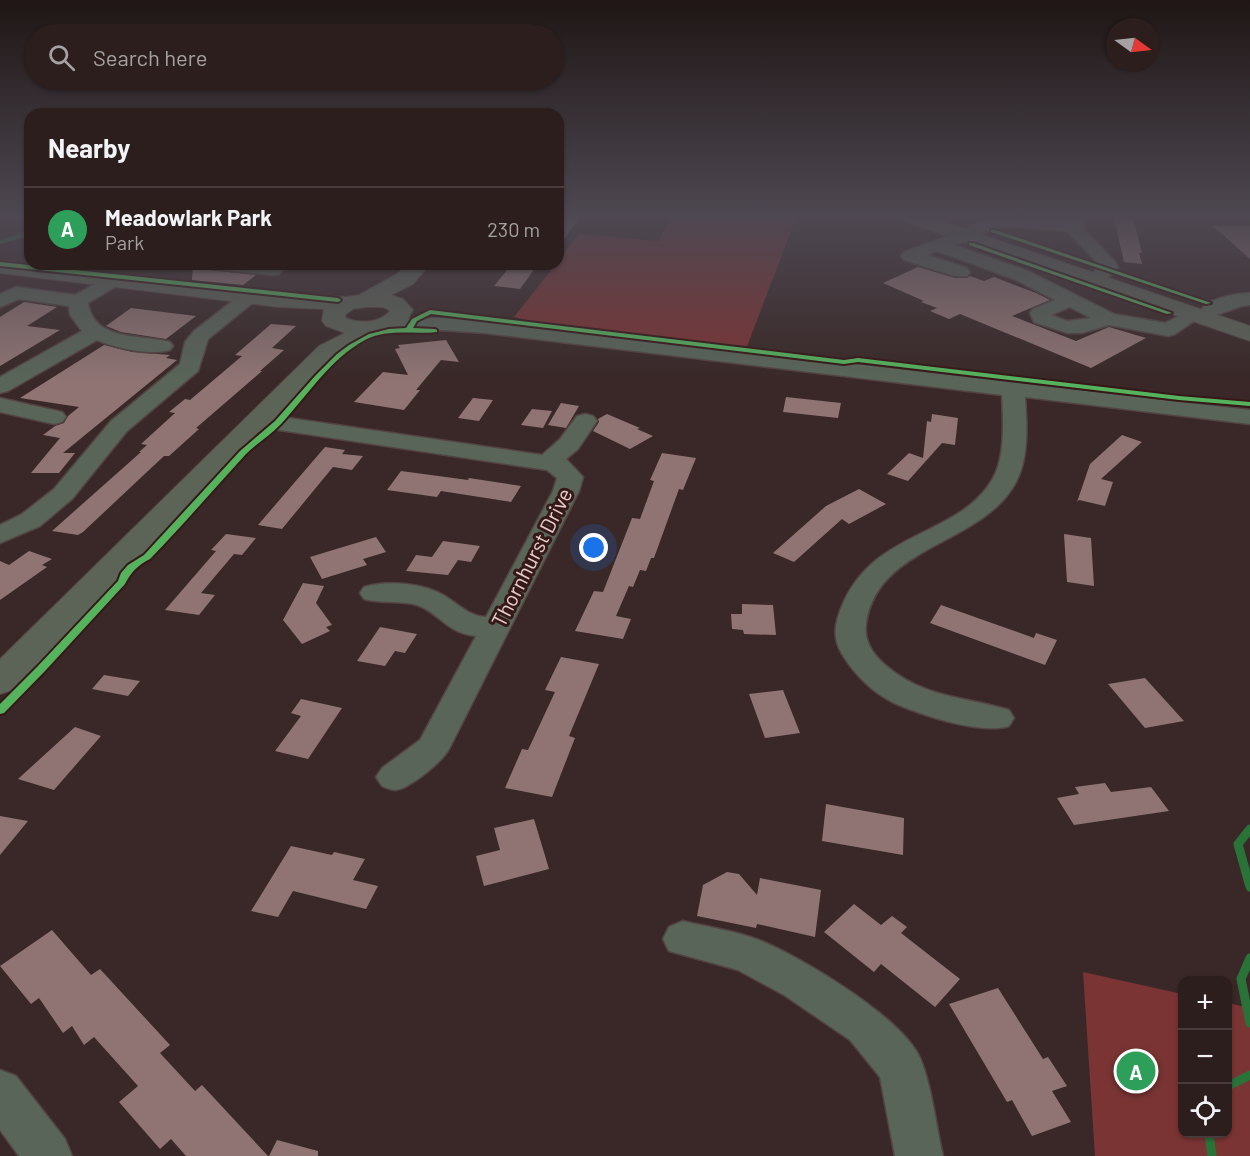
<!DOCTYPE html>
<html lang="en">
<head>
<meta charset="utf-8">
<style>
  body { margin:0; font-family:Barlow,sans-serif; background:#332726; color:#f1f3f6 }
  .controls { position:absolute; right:18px; bottom:18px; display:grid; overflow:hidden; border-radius:12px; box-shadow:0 2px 4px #0004 }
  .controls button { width:54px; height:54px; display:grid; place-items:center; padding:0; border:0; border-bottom:2px solid #473c3b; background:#2b1e1d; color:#f1f3f6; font:30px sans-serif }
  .compass { position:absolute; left:1106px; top:18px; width:54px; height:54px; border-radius:50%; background:#2b1e1d; box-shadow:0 2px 4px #0004; rotate:105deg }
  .you { position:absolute; left:594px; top:548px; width:21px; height:21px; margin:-15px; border:4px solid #fff; border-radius:50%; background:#1a73e8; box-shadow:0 0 0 9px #1a73e833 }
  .badge { display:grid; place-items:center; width:39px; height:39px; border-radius:50%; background:#8bbbb9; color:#fff; font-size:20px; font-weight:700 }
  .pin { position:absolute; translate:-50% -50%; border:3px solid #fff; box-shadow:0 2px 6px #0006 }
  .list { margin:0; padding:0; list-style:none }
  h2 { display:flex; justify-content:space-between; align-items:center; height:78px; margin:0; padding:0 24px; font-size:26px }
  h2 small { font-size:20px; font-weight:400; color:#a6a2a4 }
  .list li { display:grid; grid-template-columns:39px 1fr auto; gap:18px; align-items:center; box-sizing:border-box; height:84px; padding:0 24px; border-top:2px solid #473c3b }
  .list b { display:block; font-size:22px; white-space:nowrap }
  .list p { margin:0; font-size:20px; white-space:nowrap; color:#a6a2a4 }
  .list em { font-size:20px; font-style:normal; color:#a6a2a4 }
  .icon { flex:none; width:33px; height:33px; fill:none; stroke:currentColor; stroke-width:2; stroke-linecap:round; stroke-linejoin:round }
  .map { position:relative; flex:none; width:1250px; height:1156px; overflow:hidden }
  .search { position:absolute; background:#2b1e1d; box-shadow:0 2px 4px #0004; left:24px; top:24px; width:540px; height:66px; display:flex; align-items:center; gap:15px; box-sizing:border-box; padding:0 21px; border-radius:33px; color:#a6a2a4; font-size:22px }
  .panel { position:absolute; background:#2b1e1d; box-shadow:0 2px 4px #0004; left:24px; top:108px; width:540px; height:162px; border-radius:18px }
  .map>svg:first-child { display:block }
  .green { fill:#7b3434 }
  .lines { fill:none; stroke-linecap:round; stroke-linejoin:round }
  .stream-far1 { stroke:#297339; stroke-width:4 }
  .stream { stroke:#297339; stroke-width:9 }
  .building { fill:#8f7473 }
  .minor-casing { stroke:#534443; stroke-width:3 }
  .major-casing { stroke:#534443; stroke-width:2 }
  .minor { fill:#596559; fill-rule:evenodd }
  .major { fill:#5c6457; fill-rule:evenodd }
  .cycleway-casing { stroke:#351817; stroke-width:4 }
  .cycleway { fill:#56b35d; fill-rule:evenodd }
  .labels { text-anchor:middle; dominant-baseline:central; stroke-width:6; stroke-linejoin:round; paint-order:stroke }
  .street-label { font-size:21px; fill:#e3cecc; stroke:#351817 }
</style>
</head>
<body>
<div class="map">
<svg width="1250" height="1156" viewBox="0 0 1250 1156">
  <rect width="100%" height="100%" fill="#392827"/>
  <!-- green -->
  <path class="green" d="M672,218H796L746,349L559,327L514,317L556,264H558V261L579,234L658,241Z
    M1083,972L1182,994V1134H1228V1003L1250,1008V1156H1095Z"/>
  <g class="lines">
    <!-- stream-far1 -->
    <path class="stream-far1" d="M0,242L30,233"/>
    <!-- stream -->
    <path class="stream" d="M1250,829L1238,844L1250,887
      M1250,958L1241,979L1250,1023
      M1228,1086L1250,1075
      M1209,1134L1212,1156"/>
  </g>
  <!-- building -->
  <path class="building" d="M558,218H580L558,247Z
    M1114,218H1133L1142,253H1139L1142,264L1124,262Z
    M1213,226H1250V259Z
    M193,264H204L209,270L256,275L243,285L192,280Z
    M512,264H538L520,289L494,286Z
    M918,267L955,278H967L970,276L984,281L994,277L1036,293L1050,300L1012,316L1076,341L1109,327L1146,338L1091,368L960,314L949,319L930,311L937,308L921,302L924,301L883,283Z
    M24,302L57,307L27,326L60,330L0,366V317Z
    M131,308L196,316L166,339L121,332L106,326Z
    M271,324L296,326L272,348L284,350L260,371H262L196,428L199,429L169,456H164L83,532L78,535L52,531L141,452H139L147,445L141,444L175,413L169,412L185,399L190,400L242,356L235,355Z
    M446,340L459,362L441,360L416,390H420L404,410L354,402L383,372L408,375L395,349L400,348L398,345Z
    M104,345L132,352L170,355L166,358L177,360L63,453H75L59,473H31L60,438L43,435L55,426L64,423L68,416L79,407L20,398Z
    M786,397L841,403L838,418L783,412Z
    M473,398L493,400L479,421L458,418Z
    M561,403L579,406L566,428L548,425Z
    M532,409L552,411L543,428L521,425Z
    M607,414L640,428L637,429L653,436L630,449L593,431L599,422L598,419Z
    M932,414L958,418L955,445L942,443L908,481L887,474L909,453L923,458L927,421L931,422Z
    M1122,435L1142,442L1101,479L1113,482L1105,506L1079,500L1077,502L1090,464Z
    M325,447L345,450L342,454L363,456L352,470L333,467L282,529L258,525Z
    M662,453L696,458L683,490L679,489L654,558H651L646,571L640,570L633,587L629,586L616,616L631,619L623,639L575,631L594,591L603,592L632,518L640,519L654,481L650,480Z
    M401,471L468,480L469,478L521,486L511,502L441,491L437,497L387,490Z
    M859,489L886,504L849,524L842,519L794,562L773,553L826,506Z
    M226,534L256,538L242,555L234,554L201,593L215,595L199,615L165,610L216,551L211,550Z
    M1064,534L1091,538L1094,586L1067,582Z
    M376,537L386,552L363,559L367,565L322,579L310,557Z
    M443,541L480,546L471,562L458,560L448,575L406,571L416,555L432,557Z
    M29,551L52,559L42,565L47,567L0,600V561L9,565Z
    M303,583L324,586L316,603L332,625L326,627L330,631L302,644L283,620Z
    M742,604L773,605L776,635L744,634L743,630L732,629L731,614H742Z
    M941,605L1034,638L1036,633L1057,640L1045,665L930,623Z
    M380,627L417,634L405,653L395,651L385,666L357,661Z
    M561,657L599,664L569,736L575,738L552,797L505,788L522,749L528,750L555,692L545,690Z
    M104,675L140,681L128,696L92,689Z
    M1145,678L1184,721L1145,728L1108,684Z
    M783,690L800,733L765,738L749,694Z
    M301,699L342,708L308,759L275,751L301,716L291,713Z
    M75,727L101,736L54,790L18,779Z
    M1105,783L1111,792L1151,787L1169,811L1074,825L1057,798L1079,794L1075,787Z
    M826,804L904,818L903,855L822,841Z
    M0,816L28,821L0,855Z
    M534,819L549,869L484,886L476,856L500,850L494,828Z
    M291,846L332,855L334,852L365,859L353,880L378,886L366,909L293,891L278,917L251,911Z
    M727,872L739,874L757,895L760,878L821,890L815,937L757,924L756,928L697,916L703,885Z
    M854,904L881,925L892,916L907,927L901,933L960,979L935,1007L881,964L874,972L824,932Z
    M52,930L91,975L100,969L170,1045L160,1053L195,1091L202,1085L268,1156H186L171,1139L160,1149L119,1102L138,1086L94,1037L84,1045L72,1026L63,1033L39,998L31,1004L0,966Z
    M998,988L1043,1059L1048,1057L1067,1086L1052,1091L1071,1122L1032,1136L1012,1100L1007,1102L949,1004Z
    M277,1140L318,1151V1156H269Z"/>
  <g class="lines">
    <defs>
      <path id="minor" d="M994,218L1066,220V218H1082L1084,230L1115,261L1118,268L1109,277H1095L1093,273L1100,266L1067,231L1004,226L975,235L970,234L972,236L969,240L954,245L1028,271L1114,314L1165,323L1193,309L1200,311L1203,315L1175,334L1168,336L1109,325L1082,333H1067L1034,322L1030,313L1033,309L1055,300L1014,279L937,251L927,255L967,268L970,272L967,276H955L904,260L901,256L904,252L963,231L968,232L969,226ZM1070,307L1091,318L1067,321L1051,315Z
        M206,264H290L279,274L273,275L215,269L209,268Z
        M113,274L120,276L122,280L120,284L88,303C94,342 141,334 170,342L173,346L170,350C149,356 116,348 97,340L8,391L0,393V377L82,331L70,315L69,306L19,299L0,307V294L16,287L75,295Z
        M251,290L258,292L261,296L208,339L198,371L127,431L72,499L40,526L0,543V525L22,514L54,489L111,421L180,364L185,342L194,331L244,292Z
        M1250,293V305C1233,306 1218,319 1203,315L1200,311C1210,297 1234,294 1250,293Z
        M442,318L485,321L1250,410V424L1025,397C1027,424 1029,458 1016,482C982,546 877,544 866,624C864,640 871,652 883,663C922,698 962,696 1009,710L1014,718L1009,726C980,735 922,715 894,703C872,692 855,675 842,654C832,638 835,622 842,606C874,529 957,538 992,480C1006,457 1003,420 1002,395L485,333L442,330L386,331L379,329L376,325L379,321L386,319Z
        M0,398L62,412L66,417L62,422L54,424L0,412Z
        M261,414L542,455L560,439L577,416L585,414L593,416L597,421L578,449L566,459L583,477L579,491L449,749C442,762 410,788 396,790C391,790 386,788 382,786L376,777L382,768L420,740L476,636C446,633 440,613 417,605C400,600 381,604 364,599L360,593L364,587C387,580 424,583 445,596C459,605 469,616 486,617L553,491L557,478L547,470L253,426L249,421L253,416Z
        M683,921C708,927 735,931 759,940C801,957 896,1014 918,1054C931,1079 936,1127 943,1156H895L880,1077L850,1040L784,995L738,970L669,951L663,939L669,927Z
        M0,1070L16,1076L65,1139L72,1156H19L0,1130Z"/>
      <path id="major" d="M904,218H933L1250,326V341L906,222Z
        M0,261L278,293L346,297L359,295L397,274L408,264H430L413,284L391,295L403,299L413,310L406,322L399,327L379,334L337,356L13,690L0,694V659L319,346L345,333L326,326L322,321L324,309L278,307L0,273ZM366,307H383L390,311C380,323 360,324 346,318L345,315L353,309Z"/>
    </defs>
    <!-- minor casing -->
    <use href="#minor" class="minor-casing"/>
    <!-- major casing -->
    <use href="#major" class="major-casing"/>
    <!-- minor -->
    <use href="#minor" class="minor"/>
    <!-- major -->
    <use href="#major" class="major"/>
    <defs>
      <path id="cycleway" d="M991,230H995L1211,303L1206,304L991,232Z
        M969,243H973L1172,313L1167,314L969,245Z
        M0,262L338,298L341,300L338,302L0,266Z
        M430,310L844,360L858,358L1179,396L1250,402V406L1179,400L858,362L844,364L431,314L417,321L413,328L435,329L437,330V332C413,335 389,328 365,340C330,359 308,395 281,424C271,435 257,443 246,454C214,489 183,525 150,559C138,565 131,572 125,584L45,671L4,713L0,714V704L37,667L118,581L121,573L128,565L144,555L240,451L275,421L315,376L337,354L349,345L369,334L389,329L406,328L412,319Z"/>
    </defs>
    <!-- cycleway casing -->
    <use href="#cycleway" class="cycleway-casing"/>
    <!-- cycleway -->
    <use href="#cycleway" class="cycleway"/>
  </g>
  <!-- sky -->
  <linearGradient id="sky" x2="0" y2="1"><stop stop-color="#1f1615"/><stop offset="0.57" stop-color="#4e4852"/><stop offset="1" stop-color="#4e4852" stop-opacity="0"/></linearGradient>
  <rect width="1250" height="380" fill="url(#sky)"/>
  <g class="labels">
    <!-- street labels -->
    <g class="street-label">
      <text transform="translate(531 557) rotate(-63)">Thornhurst Drive</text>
    </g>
  </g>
</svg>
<div class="controls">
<button>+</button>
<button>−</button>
<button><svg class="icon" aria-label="locate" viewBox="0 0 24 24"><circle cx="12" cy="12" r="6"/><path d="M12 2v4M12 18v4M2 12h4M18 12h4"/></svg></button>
</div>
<svg class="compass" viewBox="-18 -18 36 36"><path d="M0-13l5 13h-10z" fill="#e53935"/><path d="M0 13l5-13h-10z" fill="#a6a2a4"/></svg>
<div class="you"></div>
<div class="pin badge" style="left:1136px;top:1071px;background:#2e9e5b">A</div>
<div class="search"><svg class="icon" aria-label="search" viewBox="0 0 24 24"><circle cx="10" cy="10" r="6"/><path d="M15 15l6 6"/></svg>Search here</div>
<section class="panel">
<h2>Nearby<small></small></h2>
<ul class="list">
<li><span class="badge" style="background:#2e9e5b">A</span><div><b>Meadowlark Park</b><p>Park</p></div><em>230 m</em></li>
</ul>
</section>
</div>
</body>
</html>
